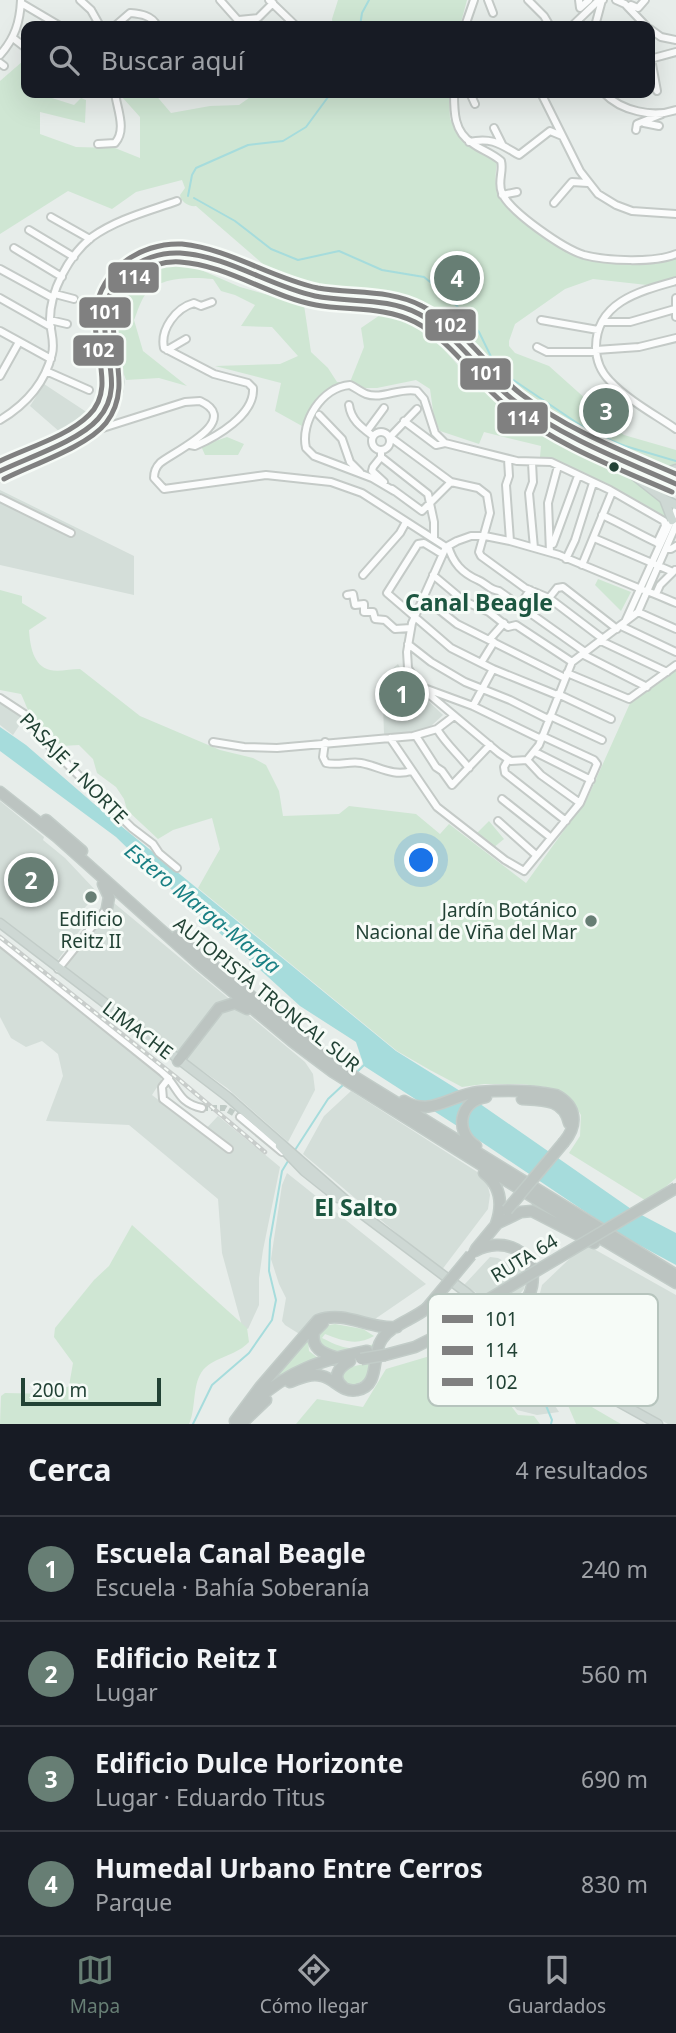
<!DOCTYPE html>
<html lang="es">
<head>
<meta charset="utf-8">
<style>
  body { margin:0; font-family:"Noto Sans",sans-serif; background:#242831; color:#f1f3f6 }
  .scale { position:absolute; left:21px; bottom:18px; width:140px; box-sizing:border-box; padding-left:7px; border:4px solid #224235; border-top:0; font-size:19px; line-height:24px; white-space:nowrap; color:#224235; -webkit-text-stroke:5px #f6fbf7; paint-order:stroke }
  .you { position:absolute; left:422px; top:861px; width:24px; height:24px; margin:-18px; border:5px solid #fff; border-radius:50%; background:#1a73e8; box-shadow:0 0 0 10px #1a73e833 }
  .badge { display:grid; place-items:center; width:46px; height:46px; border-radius:50%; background:#677e74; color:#fff; font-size:23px; font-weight:700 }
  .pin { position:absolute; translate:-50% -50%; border:4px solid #fff; box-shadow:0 2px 7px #0006 }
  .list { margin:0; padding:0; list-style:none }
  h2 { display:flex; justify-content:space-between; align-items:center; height:91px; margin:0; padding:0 28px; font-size:30px }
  h2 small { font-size:23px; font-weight:400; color:#9ea1a6 }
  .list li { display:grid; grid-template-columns:46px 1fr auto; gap:21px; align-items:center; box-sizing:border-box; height:105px; padding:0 28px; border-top:2px solid #363941 }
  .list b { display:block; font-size:26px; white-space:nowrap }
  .list p { margin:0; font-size:23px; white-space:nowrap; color:#9ea1a6 }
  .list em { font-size:23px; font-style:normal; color:#9ea1a6 }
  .icon { flex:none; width:38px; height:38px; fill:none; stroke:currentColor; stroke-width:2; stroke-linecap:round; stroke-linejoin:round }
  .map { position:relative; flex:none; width:676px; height:1424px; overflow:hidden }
  .search { position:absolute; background:#171b24; box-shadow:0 7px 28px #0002; left:21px; right:21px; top:21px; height:77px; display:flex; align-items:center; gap:18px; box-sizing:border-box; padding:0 24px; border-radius:14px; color:#9ea1a6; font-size:26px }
  .sheet { height:511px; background:#171b24 }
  nav { display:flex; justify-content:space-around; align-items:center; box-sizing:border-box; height:98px; border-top:2px solid #363941; background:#171b24; font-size:19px; color:#9ea1a6 }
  nav a { display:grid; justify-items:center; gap:4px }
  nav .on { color:#677e74 }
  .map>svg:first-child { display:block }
  .built { fill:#d4ded9 }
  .green { fill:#cfe6d3 }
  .water { fill:#a6dcdc }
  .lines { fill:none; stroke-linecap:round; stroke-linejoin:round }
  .stream { stroke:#a6dcdc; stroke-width:2 }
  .minor-tunnel { stroke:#c0cbc6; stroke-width:6; stroke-dasharray:6 3; stroke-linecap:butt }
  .minor-casing { stroke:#c4cac7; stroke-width:10 }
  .major-casing { stroke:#c2ccc8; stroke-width:11 }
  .highway-casing { stroke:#c2ccc8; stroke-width:13 }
  .minor { stroke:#fbfcfc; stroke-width:6 }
  .major { stroke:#ced8d4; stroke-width:8 }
  .highway { stroke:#bcc4c1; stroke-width:10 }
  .rail-casing { stroke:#c8cdcb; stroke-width:4.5 }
  .rail { stroke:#f6fbf7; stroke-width:2; stroke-dasharray:5; stroke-linecap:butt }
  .highway-bridge-casing { stroke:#c2ccc8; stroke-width:13; stroke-linecap:butt }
  .highway-bridge { stroke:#bcc4c1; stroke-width:10 }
  .bus-1-casing { stroke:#f6fbf7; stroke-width:10 }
  .bus-2-casing { stroke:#f6fbf7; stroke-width:10 }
  .bus-3-casing { stroke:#f6fbf7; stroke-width:10 }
  .bus-1 { stroke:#808080; stroke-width:5 }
  .bus-2 { stroke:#808080; stroke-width:5 }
  .bus-3 { stroke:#808080; stroke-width:5 }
  .bus-dot { fill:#224235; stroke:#f6fbf7; stroke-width:2.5 }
  .poi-dot { fill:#677e74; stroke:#f6fbf7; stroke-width:2.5 }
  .labels { text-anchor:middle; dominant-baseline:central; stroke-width:6; stroke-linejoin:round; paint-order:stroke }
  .street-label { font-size:19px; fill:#224235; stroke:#f6fbf7 }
  .poi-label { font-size:19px; fill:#224235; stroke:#f6fbf7; text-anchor:end }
  .water-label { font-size:21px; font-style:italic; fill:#187f83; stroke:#f6fbf7 }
  .quarter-label { font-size:23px; font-weight:bold; fill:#1c5640; stroke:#f6fbf7 }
  .key { fill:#f6fbf7; stroke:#b6c4bd; stroke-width:2 }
  .key-label { font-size:19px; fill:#224235 }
  .line-badge { stroke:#f6fbf7; stroke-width:2.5 }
  .badge-label { font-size:19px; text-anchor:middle; font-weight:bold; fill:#fff }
</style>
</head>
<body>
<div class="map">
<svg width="676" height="1424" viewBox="0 0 676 1424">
  <rect width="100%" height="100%" fill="#e7edea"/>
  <!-- built -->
  <path class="built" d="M44,384L88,413L79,426L61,433L30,406Z
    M0,490L134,556V595L0,565Z
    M398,664L409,683L443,715L431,726L415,732L384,734L383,704L386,674Z
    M0,695L25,717L13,735L0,725Z
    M0,801L44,837L43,840L65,858L98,893L81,912L89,918L57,961L0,918Z
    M114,903L305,1062L313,1074L315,1090L288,1142L227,1088L121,1014L63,968Z
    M0,946L162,1074L161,1081L152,1095L202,1133L218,1116L280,1167L263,1250L259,1278V1305L248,1329L242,1326L222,1253L218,1199L129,1125L46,1121L63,1076L58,1054L42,1041L26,1047L11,1038L0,1017Z
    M351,1091L482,1175L487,1182L490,1195L488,1209L441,1271L303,1154L324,1116Z
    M287,1173L426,1284L375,1319L340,1313L323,1314L301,1335L285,1325L282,1321L286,1298L279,1284L271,1259L282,1185Z
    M585,1244L676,1295V1424H668L563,1366L530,1343L533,1339L524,1331L525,1317L538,1301L542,1285Z
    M490,1257L498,1258L524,1272L526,1280L524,1289L509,1307L500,1308L464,1285Z
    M498,1361L517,1367L543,1387L559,1412L537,1415L517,1410L492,1381L489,1368Z"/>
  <!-- green -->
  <path class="green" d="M338,0H467L460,26H333L332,19Z
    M23,61L26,73V93H36L74,105L81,98L86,100L85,123L40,112V134L76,147L115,148L140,158V117L122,97L124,93H154L171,113L210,106L239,105L256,93H449L450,119L467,142L497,160C496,170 494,183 498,192C505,210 564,253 584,257C614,264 646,259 676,255V277L647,285L593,279L565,289L515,324L509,341V346L515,353L549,366L587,400L585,407L624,435L676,450V465L666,470H658L591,440L525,403L489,372L458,337L434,316L397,299L337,293L285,283L196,206C189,207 181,202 180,195L185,188L182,180L136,192L112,209L68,191L0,234V81Z
    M170,264L192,266L240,287L304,305L311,352L328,368L337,382H350L364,347L361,328L383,313L419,327L440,345L465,373L496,402L520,419L548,437L609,466L637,483L665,505L668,519L550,459L540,457L541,446L484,432L479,444L440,431L434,418L430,389L416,380L377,388H365L354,383L338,386L314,404L302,426L275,411L281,383L215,366L280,364L298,356L272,327L241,326L255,305L235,295L221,291L213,279C193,277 159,276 145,295C140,302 137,313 134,320L143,351L187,386L159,378L126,380C122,369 115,356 113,344C105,302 132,273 170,264Z
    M227,437L244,444L238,455H205L201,446Z
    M598,579L631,592L621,611L595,585Z
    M0,590L22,596V603L47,618L29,630C30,645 33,666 50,670C58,672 71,669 80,669L140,716L220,750L253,758L266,765L279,791L283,816L339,814L349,806L416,814L440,834L449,824L526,883L588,797L631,701L676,669V1178L648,1202L569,1153L580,1136L581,1115L574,1104L562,1093L546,1087L522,1084H484L462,1087L430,1070L397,1051L198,888L220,849L212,818L173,830L158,839L127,810L124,799L116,787L97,773L93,759L79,745L62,746C52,738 41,730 33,719C28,712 25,702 21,694L0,690Z
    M489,821L504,839L493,848L476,834Z
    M132,1225L247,1328L249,1342C237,1355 219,1356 206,1367C191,1380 197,1407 189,1424H0L1,1396L5,1393L53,1394L69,1386L73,1363L54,1337L55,1328L94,1280L109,1266Z
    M335,1324L363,1329L374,1336C358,1346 343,1341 325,1334L322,1338C344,1349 351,1351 374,1344L371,1348L332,1354L320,1348L316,1333L324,1326Z
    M477,1325L509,1351L489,1368L492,1381L518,1415L534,1416L540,1424H296L317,1399L363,1407L386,1369L447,1351Z
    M308,1339L309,1351L318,1358L294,1368L265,1390Z
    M371,1362L366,1379L355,1385L344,1384L341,1379L343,1369Z
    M561,1389L614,1420L621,1424H576Z"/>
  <!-- water -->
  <path class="water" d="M0,727L26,745L93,803L396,1051L473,1099L634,1211L676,1233V1265L617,1233L468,1133L364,1066L356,1042L300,1006L150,870L116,837L0,751Z"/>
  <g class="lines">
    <!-- stream -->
    <path class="stream" d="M360,26L362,13L369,0
      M188,196L192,175L196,168L248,145L283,141L306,127L331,93
      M194,198L235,221L271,249L298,260L339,251L382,270L424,277L450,298L479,332L497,369L592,433L625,446L676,461
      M355,1074L364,1065
      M295,1150L328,1099L343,1085
      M530,1367L552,1420L551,1424
      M193,1424L212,1385L249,1353L272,1320L276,1300L269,1271L270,1240L282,1171L288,1161"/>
    <!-- minor-tunnel -->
    <path class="minor-tunnel" d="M202,1108H225L240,1117"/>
    <defs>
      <path id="minor" d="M80,0L91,10L100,26
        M220,0L243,26
        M269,0L296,26
        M488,0L493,13
        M528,0L544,16L550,26
        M579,0L580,8L589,0
        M616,0L625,4L646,26
        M21,3L60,26
        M631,5L638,8L645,0
        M239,20L258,18L273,3
        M115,26L130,13C140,14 152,15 157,26
        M465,26L474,0
        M572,26L597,2L603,0
        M595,26L602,0
        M650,29L661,37L676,40
        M13,38L26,48
        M0,55C15,38 20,22 21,0
        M650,59L676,52
        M651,59L657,91
        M0,63L4,66
        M454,93C454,112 454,132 472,143C481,150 492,153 501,161C504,171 497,182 502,193C510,212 564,249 584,255C606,261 655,263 676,254
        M470,93L475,104
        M541,93L580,171L598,194L616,205L632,211L676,214
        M604,93C621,111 653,118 676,110
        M644,123L659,126
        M494,128L502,144
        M636,130L637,124L662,114
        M469,142C492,137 500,144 519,155L550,131L562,136
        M98,144L115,143C127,130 117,109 115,93
        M502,195L517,192
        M554,203L572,182L588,183
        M51,217L90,239
        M29,230L74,257
        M14,248L62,277
        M0,269L53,298
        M676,281C640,291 596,302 596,347C596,360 601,372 610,381C628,400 654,414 676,429
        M55,294L74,299
        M0,298L51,327
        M676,298V317
        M50,320L67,324
        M541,320L598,330
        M602,322H630L675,309
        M0,331L51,359
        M537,347L547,352H596
        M167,350L186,339
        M596,350L639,347L676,338
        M46,371L89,390
        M0,376L19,342
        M349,405C351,420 361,427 373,436
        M417,409L390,437L451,482L478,488L487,495L490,513L479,552L481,556L525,588L549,598L603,639
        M319,415L342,439L350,462L360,472
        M0,420C25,405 45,383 52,354C55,343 51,333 50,322C49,292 69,255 92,237C117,219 149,211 177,201
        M404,421L436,445L445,443
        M367,431L384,408
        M372 441a9 9 0 1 1 18 0a9 9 0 1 1-18 0Z
        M90,432L185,402L200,401C244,421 171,453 160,463C155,468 154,472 154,478L164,489L266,475L331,482L362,493L446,547
        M190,445L195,446C216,437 255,415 253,388L248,383L214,374L164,348C160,329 176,308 194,303L201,306L212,302
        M381,450V457L428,494L434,522V538
        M381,457L373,467L372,471L384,482
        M508,459L509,476L506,485L510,541
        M532,462L533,482L529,493L534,548
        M392,489L422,511L451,482
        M394,491L372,478L314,456L306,448C300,422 322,387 350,385C356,388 361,392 366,394C382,400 400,387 417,391L424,399L435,433L445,443L517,461L551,462L610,490L664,521L665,526L657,543
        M0,498L71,533
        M602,515C622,524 640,535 660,544
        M676,525L638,612L572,662L539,745L527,760L511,761L499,753L419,686L408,668L407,652L412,623L446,547L457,541L471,536H485L510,541L559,555L641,589C653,593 664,598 676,603
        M594,538L673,572
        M553,544L578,476
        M448,546C453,563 462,573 478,580C486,583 489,590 499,591L585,652
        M666,549H671L676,546
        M550,552L548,503L558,466
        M442,554L424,543L418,544L387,593L451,648L493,669L557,695
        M566,559L575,540L593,483
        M582,565L612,492
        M363,575L400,533L406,522
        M433,575L464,601L489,612L508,627L516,625L572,662
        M656,594L660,585L675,570
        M347,595L353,594L355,605L364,604V612H373L375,619L385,620L395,629L411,628
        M423,597L457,624L565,678
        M549,598L557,588L563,587L617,629
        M520,605L530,590
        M638,612L676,629
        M625,622L676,510
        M621,626L676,652
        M489,640L504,623
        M601,641L667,672
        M408,644L431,662L465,682L510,700L548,719
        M582,654L647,687
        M481,663L494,642
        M567,673L629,699L676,665
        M424,688L473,706L541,739
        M558,694L611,719
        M0,698L29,717L51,748L132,828L153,844L159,853L177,868
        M473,706L493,669
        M550,716L602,740
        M437,729C446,744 458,754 469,768
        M416,736L436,767L442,771L452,785L490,745
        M390,738L437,807L505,860L524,871L580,803L597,764L594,760L542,736
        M213,742L244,747L277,748L413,736L437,729L454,716
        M325,742L323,757L326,763C338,766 349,761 361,763C378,766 393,777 411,771
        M535,752L591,780
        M508,760L504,767L505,773L566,821
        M527,760L541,775L580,803
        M502,799L550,837
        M498,821L536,855
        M0,942L162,1072C179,1087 177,1103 202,1108
        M58,969L107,908
        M169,1078L162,1087L163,1099L229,1149
        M240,1117L282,1152"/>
      <path id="major" d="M71,441C101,427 126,404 117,367C112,348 106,331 112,310C116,295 126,281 139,272C189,239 255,290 306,301C344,309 385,302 420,322C442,335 456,355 474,373C496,396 522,415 550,430
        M609,460L676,490
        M0,471C24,458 81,437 98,419C139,376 70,323 126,272C141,259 160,252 180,253C224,256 271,288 316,296C350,303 387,297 419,314C458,334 481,376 516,402C564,438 622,460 676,484
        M656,471L665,473L676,469
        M631,473L664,499L676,505
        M0,477L28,462
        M664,499L672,520
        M0,923L228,1097L358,1211L467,1293L532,1350L557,1368L658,1424
        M280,1146L304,1171L338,1198
        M510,1332L517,1331L521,1326L519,1320L511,1316"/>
      <path id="highway" d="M0,792L57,837L198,963L293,1042L333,1072L563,1216L676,1283
        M46,820L82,851
        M103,884L109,897L107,908
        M177,936L337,1066L676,1275
        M178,1061L219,1008L235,1003L247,1009
        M522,1099C543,1100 564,1099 569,1123
        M404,1101C431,1117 450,1095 478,1092C502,1090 532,1090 556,1095C577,1106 578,1125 564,1142
        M476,1146C454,1132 459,1101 486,1097
        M484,1173C501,1186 503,1204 496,1224
        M496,1224L521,1212L532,1211L594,1243
        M476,1249L500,1220
        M475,1251C503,1236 538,1250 532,1286C529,1302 516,1316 505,1327
        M485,1308L500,1314L520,1307
        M323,1323L314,1332C311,1348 322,1353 335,1357
        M385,1355L415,1347L443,1333
        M290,1382C300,1378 311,1373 322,1376C335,1379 342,1393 357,1390C381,1386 371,1354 382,1339C391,1325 414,1319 427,1308
        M343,1387C331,1377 339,1367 350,1361
        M254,1402C290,1370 320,1360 367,1351
        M235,1421L261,1386L318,1320C345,1310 370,1330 397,1327
        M241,1424L266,1400"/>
    </defs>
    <!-- minor casing -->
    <use href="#minor" class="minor-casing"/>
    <!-- major casing -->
    <use href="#major" class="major-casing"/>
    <!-- highway casing -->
    <use href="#highway" class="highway-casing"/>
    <!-- minor -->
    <use href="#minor" class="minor"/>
    <!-- major -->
    <use href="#major" class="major"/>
    <!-- highway -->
    <use href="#highway" class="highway"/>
    <defs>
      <path id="rail" d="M0,937L176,1077L265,1152"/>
    </defs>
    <!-- rail casing -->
    <use href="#rail" class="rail-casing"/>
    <!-- rail -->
    <use href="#rail" class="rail"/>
    <defs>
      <path id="highway-bridge" d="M507,1210L564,1142
        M427,1308L471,1255
        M440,1328L676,1188
        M361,1359L385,1355"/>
    </defs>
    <!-- highway-bridge casing -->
    <use href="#highway-bridge" class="highway-bridge-casing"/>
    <!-- highway-bridge -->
    <use href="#highway-bridge" class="highway-bridge"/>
    <defs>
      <path id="bus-1" d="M0,471C27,458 79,441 98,419C137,376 74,322 126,272C140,259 161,252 180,253C228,256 269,286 315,296C350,303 387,297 419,314C459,335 481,376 516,402C564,438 622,460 676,484"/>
      <path id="bus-2" d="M4,479C31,465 87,447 106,423C143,376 84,317 135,276C147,266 164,261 180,262C227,265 269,296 316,305C348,311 384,306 415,322C452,341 475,381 508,407C556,445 617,468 672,492"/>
      <path id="bus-3" d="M0,461C27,448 68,436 89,415C128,377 61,315 123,263C139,250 161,243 182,244C230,249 271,278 318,288C353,294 390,289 422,306C463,326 486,367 521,394C567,430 623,451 676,474"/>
    </defs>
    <!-- bus-1 casing -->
    <use href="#bus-1" class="bus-1-casing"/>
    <!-- bus-2 casing -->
    <use href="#bus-2" class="bus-2-casing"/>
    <!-- bus-3 casing -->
    <use href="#bus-3" class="bus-3-casing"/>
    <!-- bus-1 -->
    <use href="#bus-1" class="bus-1"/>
    <!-- bus-2 -->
    <use href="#bus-2" class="bus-2"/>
    <!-- bus-3 -->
    <use href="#bus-3" class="bus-3"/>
  </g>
  <!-- markers -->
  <circle class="bus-dot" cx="614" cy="467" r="6"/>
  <g class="poi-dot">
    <circle cx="91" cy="897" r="7"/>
    <circle cx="591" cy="921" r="7"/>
  </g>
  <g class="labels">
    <!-- street labels -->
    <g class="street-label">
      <text transform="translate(74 768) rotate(46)">PASAJE 1 NORTE</text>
      <text transform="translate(267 994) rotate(39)">AUTOPISTA TRONCAL SUR</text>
      <text transform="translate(138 1030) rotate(37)">LIMACHE</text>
      <text transform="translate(524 1258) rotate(-31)">RUTA 64</text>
    </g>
    <!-- poi labels -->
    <g class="poi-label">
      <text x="577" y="910">Jardín Botánico<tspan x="577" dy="22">Nacional de Viña del Mar</tspan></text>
      <text x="91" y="919" text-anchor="middle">Edificio<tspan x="91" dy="22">Reitz II</tspan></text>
    </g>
    <!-- water labels -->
    <g class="water-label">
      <text transform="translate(203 908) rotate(39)">Estero Marga-Marga</text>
    </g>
    <!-- quarter labels -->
    <g class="quarter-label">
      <text x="479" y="602">Canal Beagle</text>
      <text x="356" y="1207">El Salto</text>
    </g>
  </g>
  <!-- legend -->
  <rect x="428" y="1294" width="230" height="112" rx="10" class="key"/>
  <rect x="442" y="1315" width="31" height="8" fill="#808080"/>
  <rect x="442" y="1346" width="31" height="9" fill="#808080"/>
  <rect x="442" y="1378" width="31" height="8" fill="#808080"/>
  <g class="key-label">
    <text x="485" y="1326">101</text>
    <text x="485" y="1357">114</text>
    <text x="485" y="1389">102</text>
  </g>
  <g class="line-badge">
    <rect x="107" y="261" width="53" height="33" rx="7" fill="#808080"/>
    <rect x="78" y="296" width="54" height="33" rx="7" fill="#808080"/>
    <rect x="424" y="308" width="53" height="34" rx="7" fill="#808080"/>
    <rect x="72" y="334" width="53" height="33" rx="7" fill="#808080"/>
    <rect x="459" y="357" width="53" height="34" rx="7" fill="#808080"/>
    <rect x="496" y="401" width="53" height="34" rx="7" fill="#808080"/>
  </g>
  <g class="badge-label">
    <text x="134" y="284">114</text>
    <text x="105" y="319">101</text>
    <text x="450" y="332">102</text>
    <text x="98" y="357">102</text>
    <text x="486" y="380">101</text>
    <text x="523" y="425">114</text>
  </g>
</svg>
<div class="scale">200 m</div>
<div class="you"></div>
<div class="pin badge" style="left:402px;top:694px">1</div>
<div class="pin badge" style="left:31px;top:880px">2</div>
<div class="pin badge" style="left:606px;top:411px">3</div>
<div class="pin badge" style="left:457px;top:278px">4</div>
<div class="search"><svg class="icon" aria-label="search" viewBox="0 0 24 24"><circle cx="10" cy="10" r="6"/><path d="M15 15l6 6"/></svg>Buscar aquí</div>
</div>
<section class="sheet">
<h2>Cerca<small>4 resultados</small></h2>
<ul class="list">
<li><span class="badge">1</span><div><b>Escuela Canal Beagle</b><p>Escuela · Bahía Soberanía</p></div><em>240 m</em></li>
<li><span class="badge">2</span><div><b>Edificio Reitz I</b><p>Lugar</p></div><em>560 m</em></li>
<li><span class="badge">3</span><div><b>Edificio Dulce Horizonte</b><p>Lugar · Eduardo Titus</p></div><em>690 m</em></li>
<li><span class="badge">4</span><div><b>Humedal Urbano Entre Cerros</b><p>Parque</p></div><em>830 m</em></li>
</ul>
</section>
<nav>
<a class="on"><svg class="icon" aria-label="map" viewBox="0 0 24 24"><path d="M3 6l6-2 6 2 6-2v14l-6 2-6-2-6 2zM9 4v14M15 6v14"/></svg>Mapa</a>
<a><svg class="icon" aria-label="directions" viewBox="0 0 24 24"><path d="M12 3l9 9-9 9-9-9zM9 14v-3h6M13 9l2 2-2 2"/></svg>Cómo llegar</a>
<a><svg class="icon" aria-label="saved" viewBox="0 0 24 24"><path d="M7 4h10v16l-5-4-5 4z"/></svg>Guardados</a>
</nav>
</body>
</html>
